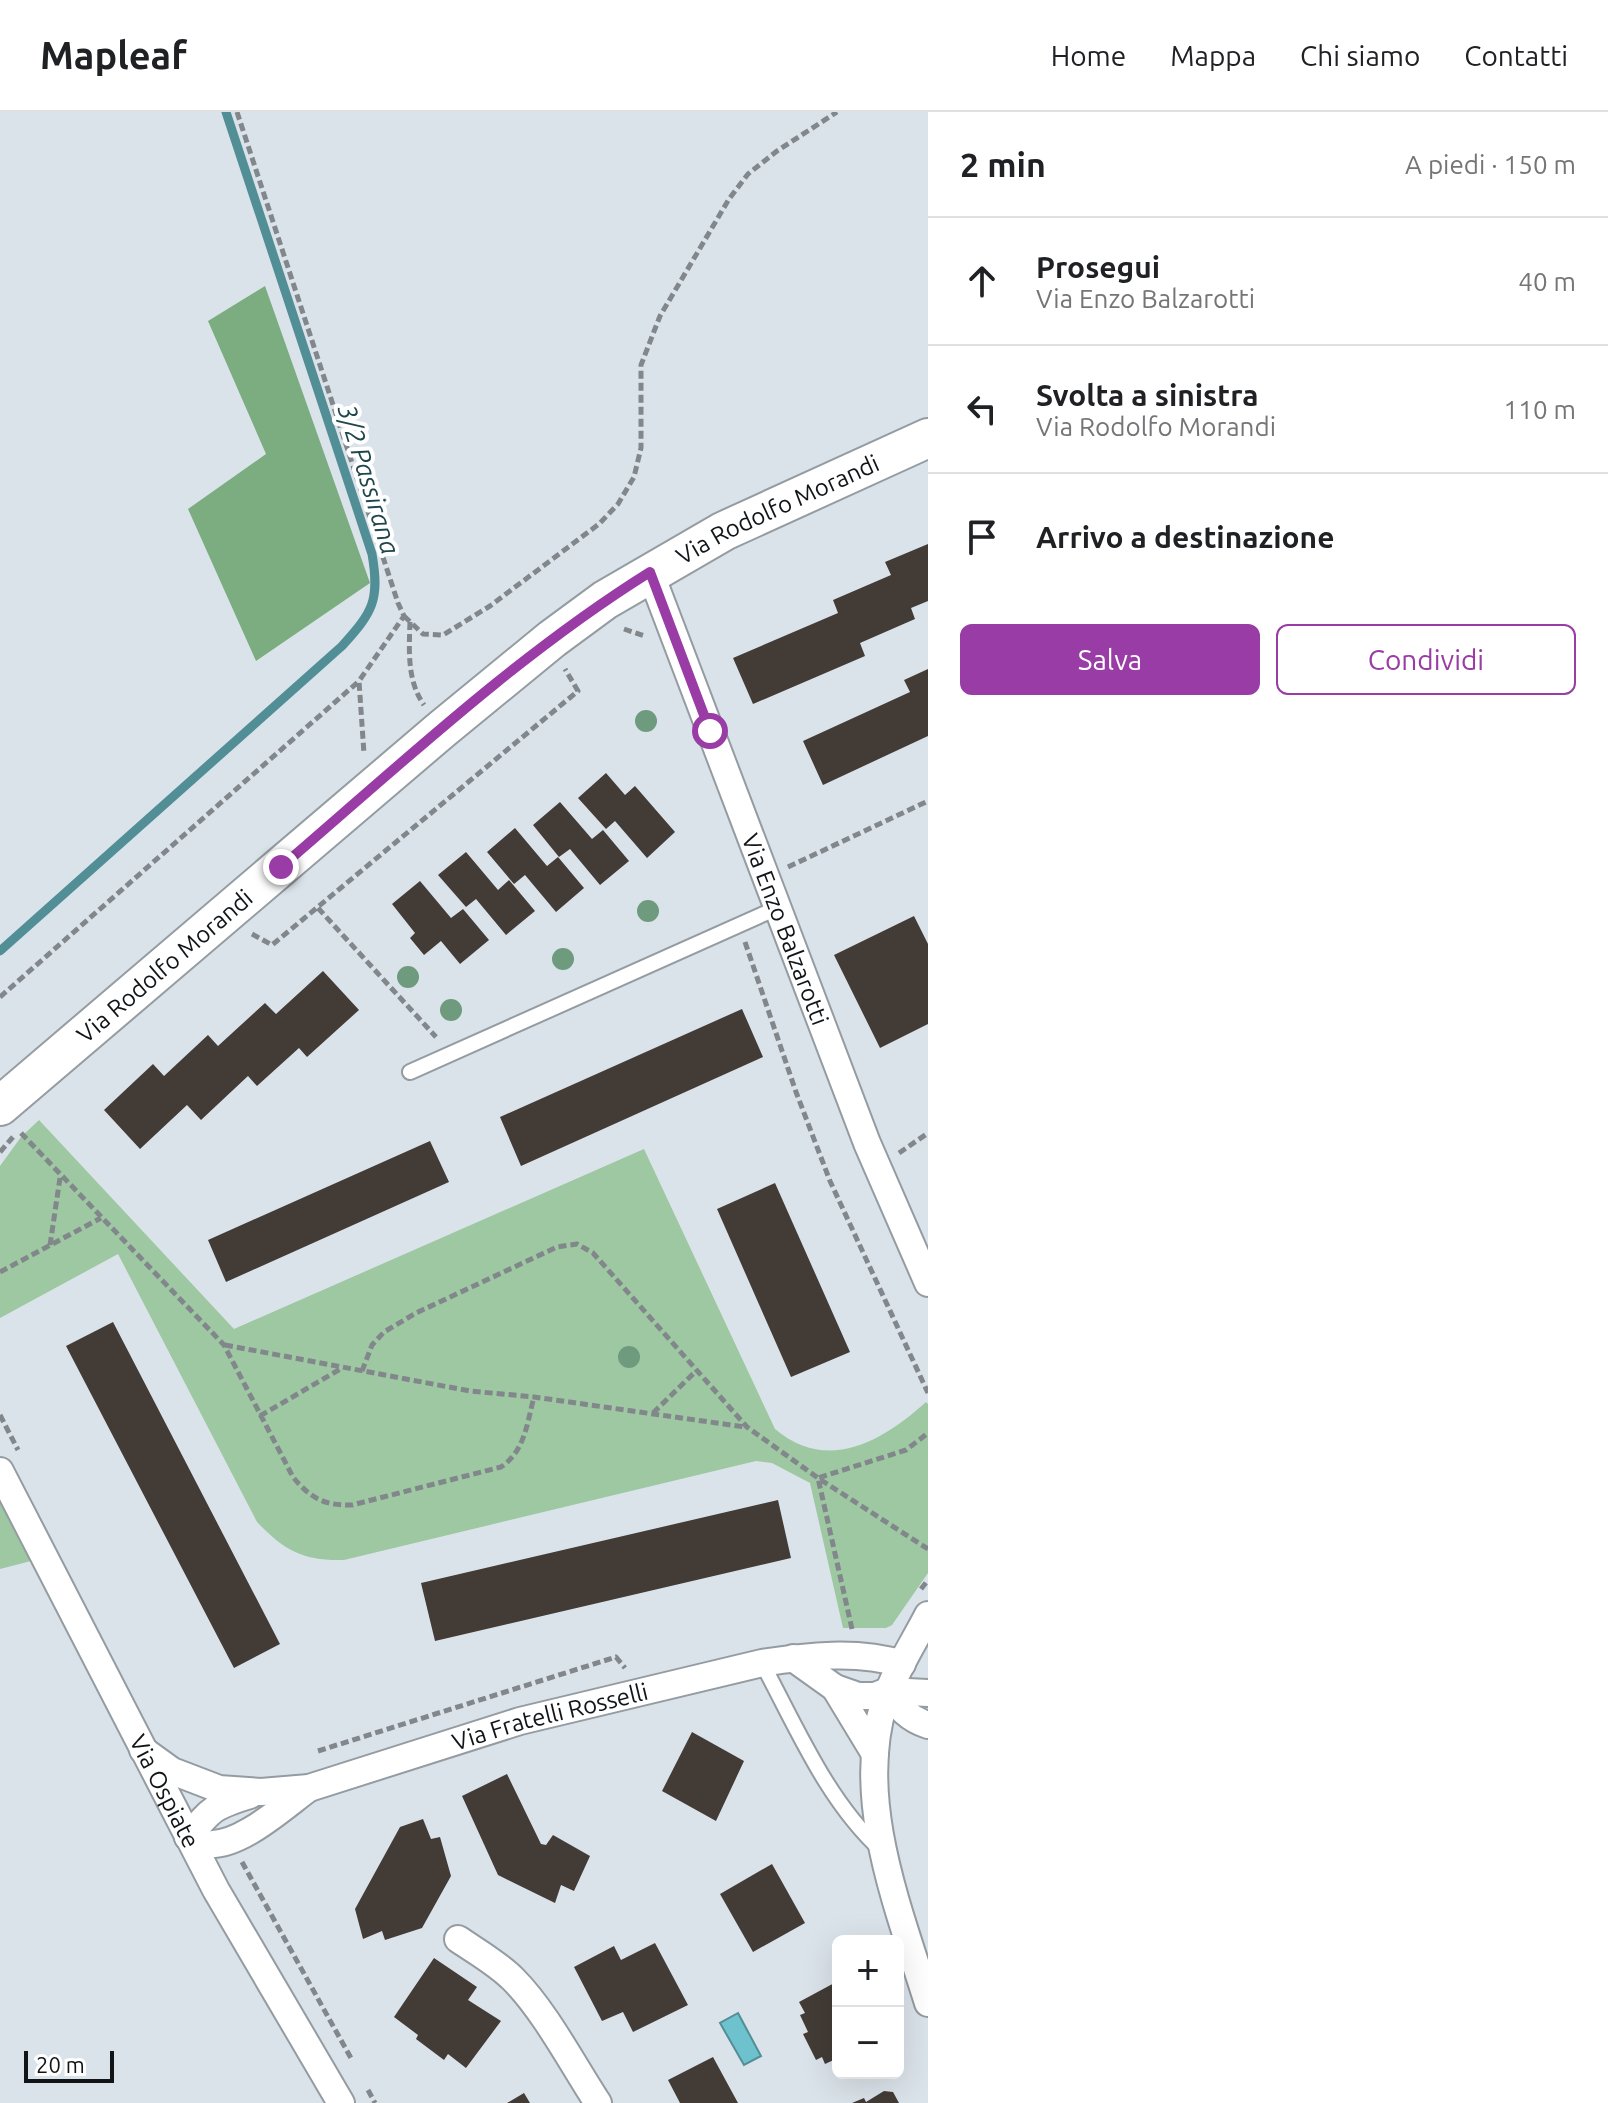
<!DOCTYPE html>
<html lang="it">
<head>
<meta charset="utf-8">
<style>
  body { margin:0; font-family:Ubuntu,sans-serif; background:#f6f6f6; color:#202124 }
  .controls { position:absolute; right:24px; bottom:24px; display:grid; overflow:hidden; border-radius:12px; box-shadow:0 8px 32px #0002 }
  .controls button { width:72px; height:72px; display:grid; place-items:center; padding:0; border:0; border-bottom:2px solid #e0e0e0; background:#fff; color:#202124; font:40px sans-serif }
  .scale { position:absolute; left:24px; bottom:20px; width:90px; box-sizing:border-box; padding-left:8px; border:4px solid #121517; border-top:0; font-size:22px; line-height:28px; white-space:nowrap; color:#121517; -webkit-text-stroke:6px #fff; paint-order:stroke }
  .stop { position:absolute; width:24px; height:24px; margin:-18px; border:6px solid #993ca5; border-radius:50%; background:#fff }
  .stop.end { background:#993ca5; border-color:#fff; box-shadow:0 2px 8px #0008 }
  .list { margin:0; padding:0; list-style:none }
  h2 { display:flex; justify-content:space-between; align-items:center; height:104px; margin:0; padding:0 32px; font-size:34px }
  h2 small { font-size:26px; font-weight:400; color:#757577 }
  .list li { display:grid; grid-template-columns:52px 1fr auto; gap:24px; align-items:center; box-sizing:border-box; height:128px; padding:0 32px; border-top:2px solid #e0e0e0 }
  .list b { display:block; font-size:30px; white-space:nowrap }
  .list p { margin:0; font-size:26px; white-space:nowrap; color:#757577 }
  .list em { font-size:26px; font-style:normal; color:#757577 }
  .actions { display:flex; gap:16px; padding:24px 32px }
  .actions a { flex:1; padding:18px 0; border:2px solid #993ca5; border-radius:12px; text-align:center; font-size:28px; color:#993ca5 }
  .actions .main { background:#993ca5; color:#fff }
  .icon { flex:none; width:44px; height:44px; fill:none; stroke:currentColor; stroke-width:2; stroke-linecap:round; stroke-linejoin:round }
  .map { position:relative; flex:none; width:928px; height:1991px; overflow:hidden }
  header { display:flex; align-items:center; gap:48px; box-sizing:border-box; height:112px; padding:0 40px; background:#fff; border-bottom:2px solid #e0e0e0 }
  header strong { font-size:38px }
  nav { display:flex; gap:44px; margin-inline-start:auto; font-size:28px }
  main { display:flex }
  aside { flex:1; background:#fff }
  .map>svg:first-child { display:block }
  .green { fill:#9dc8a1 }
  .forest { fill:#7bad80 }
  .water { fill:#6dc2cd; stroke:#528e96; stroke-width:2 }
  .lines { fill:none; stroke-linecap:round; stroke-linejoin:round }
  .stream { stroke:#528e96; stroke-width:9 }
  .building { fill:#423b36 }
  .lane-casing { stroke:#949ca2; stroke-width:18 }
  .street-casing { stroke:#949ca2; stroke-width:30 }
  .secondary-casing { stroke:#949ca2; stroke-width:42 }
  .path { stroke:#82878c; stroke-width:5; stroke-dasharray:8 4; stroke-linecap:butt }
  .lane { stroke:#fff; stroke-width:14 }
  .street { stroke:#fff; stroke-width:26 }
  .secondary { stroke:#fff; stroke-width:38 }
  .tree { fill:#6e9a7e }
  .route { stroke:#993ca5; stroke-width:10 }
  .labels { text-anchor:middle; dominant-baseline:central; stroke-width:8; stroke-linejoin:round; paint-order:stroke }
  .street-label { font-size:24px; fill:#121517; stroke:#fff }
  .water-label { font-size:26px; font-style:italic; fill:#1f464c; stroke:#fff }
</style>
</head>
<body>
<header>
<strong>Mapleaf</strong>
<nav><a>Home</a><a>Mappa</a><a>Chi siamo</a><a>Contatti</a></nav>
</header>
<main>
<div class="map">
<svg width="928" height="1991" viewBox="0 0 928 1991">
  <rect width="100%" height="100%" fill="#dbe3ea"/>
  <!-- green -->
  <path class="green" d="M39,1008L234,1217L644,1037L775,1317C827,1361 882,1330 926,1290L928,1292V1461L892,1513L886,1516H843L810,1371L772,1351L756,1349L344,1448C303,1449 285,1439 257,1410L118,1142L0,1206V1054L21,1025Z
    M0,1387L31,1449L0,1457Z"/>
  <!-- forest -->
  <path class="forest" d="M265,174L370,471L256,549L188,397L266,342L208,209Z"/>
  <!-- water -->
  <path class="water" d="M738,1901L761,1944L744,1953L720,1911Z"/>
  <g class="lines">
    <!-- stream -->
    <path class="stream" d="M0,839L342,534C373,500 380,488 372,442L226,0"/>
  </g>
  <!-- building -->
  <path class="building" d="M928,432V489L911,496L915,507L860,531L865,544L753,592L733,546L838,501L833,488L891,463L885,450Z
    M928,557V624L823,673L803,629L910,580L904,568Z
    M606,661L625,683L635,674L675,720L647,746L615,709L606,717L578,686Z
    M560,690L592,727L603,718L629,749L600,773L570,737L559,745L533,713Z
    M515,716L547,754L558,745L584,776L556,800L525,763L514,772L487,740Z
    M466,740L498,778L509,768L535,799L506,823L476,787L466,795L438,763Z
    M420,769L451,806L463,797L489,828L460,852L441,829L424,843L410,826L415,821L392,792Z
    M914,804L928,832V912L880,936L834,843Z
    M323,859L359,898L307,945L299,936L257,974L248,964L201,1008L187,993L140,1037L104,998L153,952L164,964L208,923L218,934L265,891L276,902Z
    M742,897L763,945L521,1054L500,1005Z
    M430,1029L449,1070L226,1170L208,1128Z
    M775,1071L850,1240L791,1265L717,1097Z
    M113,1210L280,1532L234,1556L66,1234Z
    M778,1388L791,1446L435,1529L421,1471Z
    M692,1620L744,1649L716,1709L662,1679Z
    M507,1662L541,1732L546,1733L553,1723L590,1744L574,1779L561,1773L555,1791L498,1763L462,1684Z
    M423,1707L431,1727L440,1725L451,1764L422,1816L385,1828L382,1819L363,1827L355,1797L400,1715Z
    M772,1752L805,1811L753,1840L720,1782Z
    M655,1831L688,1893L633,1920L623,1900L602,1909L574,1855L614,1834L621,1848Z
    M434,1846L477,1875L468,1888L501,1909L466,1956L448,1942L444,1948L416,1927L418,1923L394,1905Z
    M838,1869V1946L825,1952L822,1945L816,1948L803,1922L808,1920L800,1903L805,1901L799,1890Z
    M713,1945L738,1991H680L668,1968Z
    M884,1979L893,1980L899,1991H852L864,1986L866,1990Z
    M524,1981L530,1991H507Z"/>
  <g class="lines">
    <defs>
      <path id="lane" d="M410,960L777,796
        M762,1551C797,1616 827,1689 882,1739"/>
      <g id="street">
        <path id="s1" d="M650,460L867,1031L928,1171"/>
        <path id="s2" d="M0,1359L216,1778L341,1991"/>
        <path d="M928,1503C913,1532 894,1561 884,1591C854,1689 899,1797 928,1891"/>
        <path d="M793,1546L835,1576L858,1584H875L888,1579L928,1581"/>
        <path d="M835,1576L875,1642"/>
        <path d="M888,1579C899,1596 909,1607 928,1613"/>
        <path id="s3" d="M143,1638L172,1659L219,1677L261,1680L309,1676L520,1609L762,1551C806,1544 858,1538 902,1552"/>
        <path d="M188,1725C194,1728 200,1731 206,1732C239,1736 283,1695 309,1676"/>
        <path d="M188,1725C212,1696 214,1694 250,1683"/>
        <path d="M458,1827C477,1840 497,1851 513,1867C545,1899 573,1953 598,1991"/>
      </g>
      <g id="secondary">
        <path id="s4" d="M0,994L441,618L552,527L605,488L724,419L928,326"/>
      </g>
    </defs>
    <!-- lane casing -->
    <use href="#lane" class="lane-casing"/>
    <!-- street casing -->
    <use href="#street" class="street-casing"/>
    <!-- secondary casing -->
    <use href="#secondary" class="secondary-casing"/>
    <!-- path -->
    <path class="path" d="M237,0L398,491L404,504L359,569L364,642
      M404,504L423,522L443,523L490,494L599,412L618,392L634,365L641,336V253L660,204L729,87L748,62L777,39L837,0
      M410,510C409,539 407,569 424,593
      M624,517L645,524
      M788,755L928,689
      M318,796L436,925
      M252,822L272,833L578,579L565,557
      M745,830L796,980L830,1069L928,1281
      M0,885L358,570
      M21,1021L224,1233L293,1365C310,1386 325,1394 352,1393L501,1355C525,1339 527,1311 534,1285
      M0,1040L13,1025
      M899,1041L928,1021
      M50,1133L60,1066
      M0,1160L101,1106
      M225,1233L470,1279L534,1285L745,1315
      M362,1259L372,1233L384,1220L416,1201L557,1135L577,1132L593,1141L747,1315L818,1366L928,1437
      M653,1301L696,1259
      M0,1303L18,1338
      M260,1304L342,1256
      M921,1477L928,1468
      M852,1517L818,1366L906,1338L928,1321
      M318,1639L616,1545L625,1556
      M242,1750L352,1948
      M368,1978L375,1991"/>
    <!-- lane -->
    <use href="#lane" class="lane"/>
    <!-- street -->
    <use href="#street" class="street"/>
    <!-- secondary -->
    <use href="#secondary" class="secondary"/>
  </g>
  <!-- trees -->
  <g class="tree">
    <circle cx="646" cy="609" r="11"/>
    <circle cx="648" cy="799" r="11"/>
    <circle cx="563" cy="847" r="11"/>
    <circle cx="408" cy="865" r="11"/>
    <circle cx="451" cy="898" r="11"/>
    <circle cx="629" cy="1245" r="11"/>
  </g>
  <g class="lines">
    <!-- route -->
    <path class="route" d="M281,755C400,653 517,543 650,460L710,619"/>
  </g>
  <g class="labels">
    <!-- street labels -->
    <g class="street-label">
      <text stroke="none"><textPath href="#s4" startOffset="984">Via Rodolfo Morandi</textPath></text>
      <text stroke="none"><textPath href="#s1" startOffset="382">Via Enzo Balzarotti</textPath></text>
      <text stroke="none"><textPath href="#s4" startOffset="216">Via Rodolfo Morandi</textPath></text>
      <text stroke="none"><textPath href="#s3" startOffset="428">Via Fratelli Rosselli</textPath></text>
      <text stroke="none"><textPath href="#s2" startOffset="360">Via Ospiate</textPath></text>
    </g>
    <!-- water labels -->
    <g class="water-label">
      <text transform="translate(369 367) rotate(73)">3/2 Passirana</text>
    </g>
  </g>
</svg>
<div class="controls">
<button>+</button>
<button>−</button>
</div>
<div class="scale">20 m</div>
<div class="stop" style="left:710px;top:619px"></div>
<div class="stop end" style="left:281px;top:755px"></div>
</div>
<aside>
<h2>2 min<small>A piedi · 150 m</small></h2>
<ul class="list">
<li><svg class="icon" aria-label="ahead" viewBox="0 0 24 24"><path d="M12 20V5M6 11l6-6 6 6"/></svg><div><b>Prosegui</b><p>Via Enzo Balzarotti</p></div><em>40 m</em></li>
<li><svg class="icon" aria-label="left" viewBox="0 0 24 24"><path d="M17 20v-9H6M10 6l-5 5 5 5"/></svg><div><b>Svolta a sinistra</b><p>Via Rodolfo Morandi</p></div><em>110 m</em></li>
<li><svg class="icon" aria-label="arrive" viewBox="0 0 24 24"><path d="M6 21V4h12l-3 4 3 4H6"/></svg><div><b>Arrivo a destinazione</b></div></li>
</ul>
<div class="actions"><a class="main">Salva</a><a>Condividi</a></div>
</aside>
</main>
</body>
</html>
